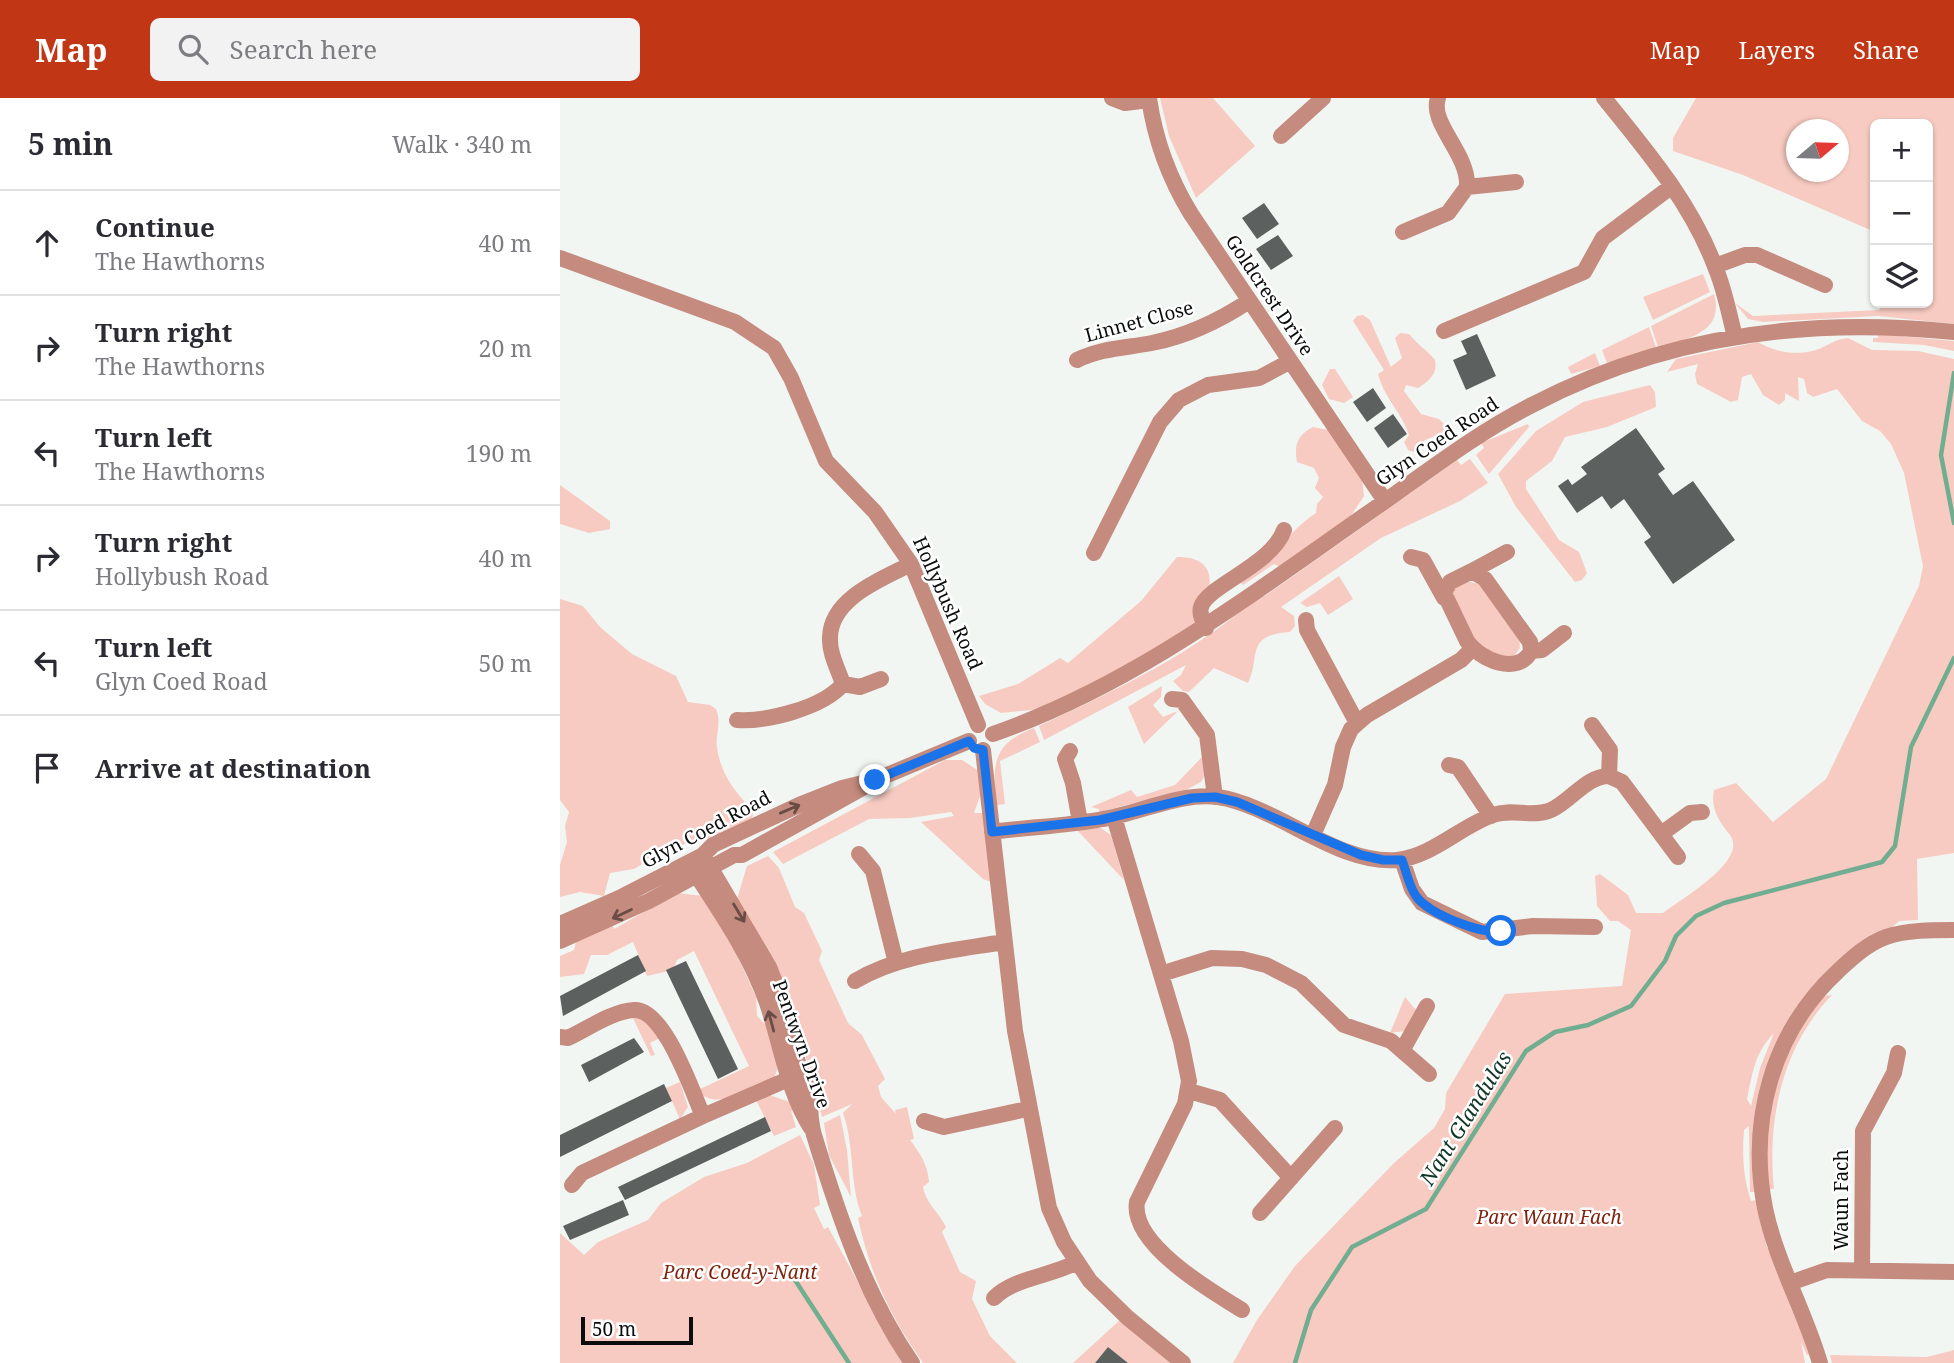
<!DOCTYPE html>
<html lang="en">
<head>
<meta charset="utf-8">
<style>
  body { margin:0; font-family:"Noto Serif",serif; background:#f2f2f3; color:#2b2b33 }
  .controls { position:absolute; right:21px; top:21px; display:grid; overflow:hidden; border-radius:10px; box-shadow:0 2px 5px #0004 }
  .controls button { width:63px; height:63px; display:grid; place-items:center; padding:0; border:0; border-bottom:2px solid #e1e1e2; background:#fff; color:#2b2b33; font:35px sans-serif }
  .compass { position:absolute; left:1226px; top:21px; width:63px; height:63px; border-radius:50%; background:#fff; box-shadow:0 2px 5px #0004; rotate:71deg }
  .scale { position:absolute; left:21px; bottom:18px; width:112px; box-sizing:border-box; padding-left:7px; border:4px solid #0b0d0c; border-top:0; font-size:19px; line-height:24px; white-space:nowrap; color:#0b0d0c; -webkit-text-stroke:5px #fff; paint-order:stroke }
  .stop { position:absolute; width:21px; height:21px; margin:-16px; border:5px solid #1a73e8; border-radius:50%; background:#fff }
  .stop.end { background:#1a73e8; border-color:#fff; box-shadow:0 2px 7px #0008 }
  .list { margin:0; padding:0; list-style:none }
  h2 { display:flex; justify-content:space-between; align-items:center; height:91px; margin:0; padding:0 28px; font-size:30px }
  h2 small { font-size:23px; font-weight:400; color:#7c7c81 }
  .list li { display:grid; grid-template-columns:46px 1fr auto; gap:21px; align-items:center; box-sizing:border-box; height:105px; padding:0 28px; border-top:2px solid #e1e1e2 }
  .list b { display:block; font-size:26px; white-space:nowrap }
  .list p { margin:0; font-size:23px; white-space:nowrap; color:#7c7c81 }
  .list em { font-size:23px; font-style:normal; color:#7c7c81 }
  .icon { flex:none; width:38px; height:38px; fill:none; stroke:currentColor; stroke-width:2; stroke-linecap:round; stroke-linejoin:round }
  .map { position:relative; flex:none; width:1394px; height:1265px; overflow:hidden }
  header { display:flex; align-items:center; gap:42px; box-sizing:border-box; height:98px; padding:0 35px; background:#c13716; color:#fff }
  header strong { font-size:33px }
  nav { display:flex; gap:38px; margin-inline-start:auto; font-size:24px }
  .search { width:490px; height:63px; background:#f2f2f3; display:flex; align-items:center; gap:18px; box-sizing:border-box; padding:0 24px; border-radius:10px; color:#7c7c81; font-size:26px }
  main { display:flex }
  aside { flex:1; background:#fff }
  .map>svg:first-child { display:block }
  .green { fill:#f7cbc1; fill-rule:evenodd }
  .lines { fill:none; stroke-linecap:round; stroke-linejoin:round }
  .stream { stroke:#71ad90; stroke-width:4.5 }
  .building { fill:#5c605e }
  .minor { stroke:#c48b7e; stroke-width:16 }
  .oneway { stroke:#684c45 }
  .route { stroke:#1a73e8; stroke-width:9 }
  .labels { text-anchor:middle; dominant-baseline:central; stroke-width:5; stroke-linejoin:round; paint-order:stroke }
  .street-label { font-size:19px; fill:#0b0d0c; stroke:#fff }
  .park-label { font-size:19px; font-style:italic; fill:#80230d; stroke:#fff }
  .water-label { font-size:21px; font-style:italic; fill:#113726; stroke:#fff }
</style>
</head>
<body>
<header>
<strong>Map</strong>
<div class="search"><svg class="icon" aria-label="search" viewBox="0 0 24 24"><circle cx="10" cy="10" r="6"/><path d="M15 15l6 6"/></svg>Search here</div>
<nav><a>Map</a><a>Layers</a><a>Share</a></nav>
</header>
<main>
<aside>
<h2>5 min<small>Walk · 340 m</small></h2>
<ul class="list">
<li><svg class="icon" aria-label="ahead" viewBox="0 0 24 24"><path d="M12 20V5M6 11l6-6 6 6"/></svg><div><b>Continue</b><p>The Hawthorns</p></div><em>40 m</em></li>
<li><svg class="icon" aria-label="right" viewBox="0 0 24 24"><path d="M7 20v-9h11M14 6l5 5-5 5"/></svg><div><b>Turn right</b><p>The Hawthorns</p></div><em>20 m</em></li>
<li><svg class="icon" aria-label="left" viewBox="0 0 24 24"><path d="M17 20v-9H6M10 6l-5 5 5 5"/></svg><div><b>Turn left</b><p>The Hawthorns</p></div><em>190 m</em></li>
<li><svg class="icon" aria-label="right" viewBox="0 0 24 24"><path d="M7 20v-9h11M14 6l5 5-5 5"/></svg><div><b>Turn right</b><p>Hollybush Road</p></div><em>40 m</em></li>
<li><svg class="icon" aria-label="left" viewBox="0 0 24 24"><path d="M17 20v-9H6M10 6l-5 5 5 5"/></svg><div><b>Turn left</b><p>Glyn Coed Road</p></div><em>50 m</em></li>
<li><svg class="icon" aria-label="arrive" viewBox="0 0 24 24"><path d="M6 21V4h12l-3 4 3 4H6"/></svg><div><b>Arrive at destination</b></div></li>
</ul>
</aside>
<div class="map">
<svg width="1394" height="1265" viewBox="0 0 1394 1265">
  <rect width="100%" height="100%" fill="#f1f6f3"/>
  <!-- green -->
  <path class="green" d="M600,0H653L695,48L636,100L609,38Z
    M1136,0H1394V226L1318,218L1203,224L1188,221L1175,205L1193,218L1319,212L1323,205H1368V26H1315V134L1183,77L1113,53V40ZM1237,32H1279V74H1237Z
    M1143,176L1150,194L1093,222L1083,199Z
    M1154,196C1165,235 1127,241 1098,249L1091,228Z
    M803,217L810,222L831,269L842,260L835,240L840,235L849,236C858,247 867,252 875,262C878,276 869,283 858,290L846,287L844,293L861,316L879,321L886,328L885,334L865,342L854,354L848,352L844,344L849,337C842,315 824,300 818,276L824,272L793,223L797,218Z
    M1089,229L1096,249L1047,265L1042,252Z
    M1318,236L1394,243V253L1364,247L1313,244V240H1318Z
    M1288,240L1312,252L1358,253L1394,261V755L1357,761L1358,822L1339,823L1228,924L1211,957L1203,981L1193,1045L1196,1094H1190L1189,1028L1184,1032C1182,1057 1183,1078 1191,1103L1197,1102L1207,1150H1209L1251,1256L1247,1257L1241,1244L1245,1265H673L697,1222L735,1168L834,1065L874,1030L885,1011L886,995L945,896L1062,888L1071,832L1058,823H1050L1037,808L1035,778L1040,776L1068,797L1076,815H1103C1119,802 1189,763 1170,737C1159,724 1150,710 1154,692L1176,685L1213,724L1266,681L1359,488L1363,468L1344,375L1331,346L1320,333L1302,323L1277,291L1253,299L1247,295L1244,281L1238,279L1239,303L1225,295V302L1219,307L1203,297L1191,276L1182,279L1178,302L1171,304L1137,286L1135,276L1138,266L1107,274L1116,261L1198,244C1214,254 1236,258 1256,252C1268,248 1274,241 1288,240ZM1214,935L1200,970L1191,1008L1187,1001C1193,974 1194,956 1214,935Z
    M1035,255L1040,268L1011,276L1008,269Z
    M770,271H775L793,299L784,305L769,301L762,287Z
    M1090,287L1095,294L1096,309L1047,329L1005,339L992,363L966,383V391L999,442L1019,454L1027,475L1022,482L1015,484L956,409L938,376L976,333L1023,304Z
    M968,326L969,329L929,376L916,357L924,350L921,345Z
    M753,329L773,333L802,380L804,398L790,419L722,470L714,466L683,487L681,485C714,463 724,436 756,415L757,406L763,399L755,390L759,380L754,370L737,364C734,347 737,337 753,329Z
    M910,361L928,385L900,403L821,440L721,509L734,518L735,528L730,534C684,537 701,559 688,585L654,570L629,594L623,593L613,583L621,577L626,567L484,642L479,628C556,592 638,554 700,496L705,498L897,362L901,367Z
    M0,387L50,423V431L29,435L0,426Z
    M617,459C669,459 646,504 636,532L481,611L441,615L425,606L419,598L458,586L500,560L508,565L581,503Z
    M779,478L793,501L768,517L760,505L747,509L740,505Z
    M907,483L922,487L959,540L960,550L954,558L943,559L918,548L892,496L895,490Z
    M0,501L23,508L40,529L72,556L116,578L128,604L150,607L156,611C162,626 155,636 157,650C162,680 175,692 193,714L192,722L156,738L109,750L74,771L50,775L44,798L20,794L0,799V767L7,744L5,728L9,714L0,702Z
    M602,588L601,599L593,607L603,619L618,613L584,646L568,609Z
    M474,630L480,644L440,663L445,706L437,707C432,666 432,646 474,630Z
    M643,658L645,677L641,684L624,693L539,714V711L531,709L571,692L577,699L615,687Z
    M385,662H402L419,673L423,690L414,715H425L431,784L423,781L361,724L394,718L391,714L350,720L309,721L223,766L213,754Z
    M539,729L551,737L564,782L516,731Z
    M208,758L219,770L235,809L244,815L262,853L259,862L288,925L302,937L325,981L318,988L321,999L336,1016L335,1012L347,1009L354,1041L350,1042C360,1055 368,1067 369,1084L363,1089C366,1106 379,1114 386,1129L382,1134L400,1174L416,1183L412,1201L430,1238L457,1265H363C330,1218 310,1176 298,1120L302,1118C289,1085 295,1049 283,1015L292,1006L262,1019L244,952L177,801L187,768Z
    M118,795L143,798L172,846L196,899L197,918L210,931L219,967L214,980C194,988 154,1016 138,992L189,968L134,853L117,862L113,872L87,878L73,844L47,857H31L24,876L0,879V858L14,852L19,832L52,827L54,831Z
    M1272,897C1222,949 1207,1021 1214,1091H1208C1204,1043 1207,986 1232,943C1242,927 1253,913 1263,898Z
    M845,899L856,912L845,933L830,935Z
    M72,918H80L100,940L90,945L95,957L91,958Z
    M120,984L128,1009L120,1021L106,990Z
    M209,997L230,1004L234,1012L231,1013L236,1029L214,1038L196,1002Z
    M280,1017L287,1052L291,1099L269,1057L264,1025Z
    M240,1037L254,1067L260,1107L254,1110L264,1131L268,1129L342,1265H0V1135L24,1157L38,1144L88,1122L101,1105L144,1079L187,1065Z
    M561,1221L620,1265H568L548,1249L535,1265H513Z
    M1394,1252V1265H1272L1270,1257L1367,1259Z"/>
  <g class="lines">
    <!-- stream -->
    <path class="stream" d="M1394,275L1381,357L1394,425
      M235,1182L289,1265
      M735,1265L751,1212L792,1149L866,1111L966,953L995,934L1028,927L1071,908L1105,863L1116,838L1136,818L1164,805L1322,764L1335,748L1351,649L1394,560"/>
  </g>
  <!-- building -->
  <path class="building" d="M704,105L719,126L697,141L682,120Z
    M718,137L733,158L711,172L696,151Z
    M917,236L936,278L906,292L893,262L907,256L901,243Z
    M813,290L826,310L807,324L793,304Z
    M833,316L847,336L828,350L814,330Z
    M1076,330L1105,371L1098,376L1113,397L1133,383L1175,442L1113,486L1084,444L1091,439L1064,401L1051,411L1042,398L1017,415L998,388L1008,381L1012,387L1027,376L1021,369Z
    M78,857L86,873L3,918L0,898Z
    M126,863L178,971L158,981L106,872Z
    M74,940L84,954L29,984L21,967Z
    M104,986L112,1003L0,1059V1037Z
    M205,1019L211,1033L65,1102L58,1089Z
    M63,1102L69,1117L10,1142L3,1128Z
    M548,1249L568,1265H535Z"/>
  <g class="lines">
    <!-- minor -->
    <path class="minor" d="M552,0L565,5L589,2
      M589,0C595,42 609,80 631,116L825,403
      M878,0C869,26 909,55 907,89
      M1044,0C1087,53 1132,106 1156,171C1165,193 1169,216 1175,239
      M721,38L763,0
      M843,134L888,115L907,89L956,84
      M0,160L175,224L214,250L231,280L266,363L315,414L351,466L418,627
      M1155,168L1185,157H1197L1265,187
      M884,233L1024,174L1043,140L1112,88
      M517,262C541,250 566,250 592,245C627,238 659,223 689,203
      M534,455L600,324L619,302L648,287L699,280L729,264
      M851,459L863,462L884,500
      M912,473L925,481L970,544L971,553C958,579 919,561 907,543L884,495L890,484Z
      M912,473L947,454
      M746,522L747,532L797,625
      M646,530C643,523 639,516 641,509C647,488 712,467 724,432
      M971,553L982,552L1004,535
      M283,586C278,571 269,555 270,539C271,500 322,481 351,466
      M612,601L622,602L647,637L655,699
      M177,622C206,624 263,610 283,586L300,589L321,581
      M1032,627L1050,652L1049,678
      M433,636C579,585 698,491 824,404C872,370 919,334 972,307C1103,238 1248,219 1394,234
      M423,652L455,933L489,1110L504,1144L530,1183L568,1220L623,1265
      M510,653L505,661L513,685L520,724
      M889,667L898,669L931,718
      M554,719L621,943L629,983L625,1006L577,1104C570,1146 651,1193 682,1212
      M432,734C469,729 507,728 543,721C580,715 621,694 658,699C717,708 777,767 837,762C871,759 901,728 933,717C952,710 973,720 991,712C1011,703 1026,678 1049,678L1062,684L1118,759
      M1101,736L1130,715L1142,714
      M753,737L775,687L783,649L791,631L807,617L901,562L912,551
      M299,756L313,773L336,865
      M143,757L209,869L226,912L239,969C254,990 247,1014 254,1037C278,1116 305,1197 352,1265
      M842,762L852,791L862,805L922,834L973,828L1035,829
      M131,769C159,812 190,856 207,905C221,946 227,992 251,1030
      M0,826L59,800L143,757L153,747L239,707L282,690L315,682L409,643
      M0,843L89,803L174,757H182L306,688
      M601,876L652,860L682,861L706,867L741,885L784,927L831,943L869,976
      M295,883C338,857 395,852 444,844
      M0,939L8,940C27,931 53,913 74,912C104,910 132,993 143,1018L224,983L232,972L239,969
      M843,951L867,908
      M629,993L660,1002L731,1080
      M364,1023L384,1029L467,1011
      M12,1087L22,1075L143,1018
      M700,1115L775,1030
      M1302,1173L1303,1033L1334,975L1338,955
      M1230,1185L1267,1172L1394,1174
      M434,1200C453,1180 492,1178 517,1164
      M1260,1265C1245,1213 1216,1164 1205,1110C1188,1023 1212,934 1278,873C1292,860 1307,846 1326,839C1346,832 1372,832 1394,832"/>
  </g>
  <!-- one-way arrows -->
  <defs><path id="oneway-shaft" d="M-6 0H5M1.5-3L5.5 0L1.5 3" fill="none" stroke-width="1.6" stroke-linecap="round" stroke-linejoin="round" transform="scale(1.75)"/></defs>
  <g class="oneway">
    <use href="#oneway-shaft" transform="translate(230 711) rotate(-23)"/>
    <use href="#oneway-shaft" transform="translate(179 815) rotate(59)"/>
    <use href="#oneway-shaft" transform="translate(62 816) rotate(154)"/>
    <use href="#oneway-shaft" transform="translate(211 923) rotate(-105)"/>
  </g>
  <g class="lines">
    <!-- route -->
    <path class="route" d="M315,682L409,643L414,650L423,652L432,734L540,722L632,700L655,699L677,704L801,757L823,762H842C846,773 849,788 856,798C867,815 922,837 941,833"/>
  </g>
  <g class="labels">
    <!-- street labels -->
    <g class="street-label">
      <text transform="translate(710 197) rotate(56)">Goldcrest Drive</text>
      <text transform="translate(579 223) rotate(-15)">Linnet Close</text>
      <text transform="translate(877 343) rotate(-34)">Glyn Coed Road</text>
      <text transform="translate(388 505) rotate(66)">Hollybush Road</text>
      <text transform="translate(146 731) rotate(-28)">Glyn Coed Road</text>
      <text transform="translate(242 946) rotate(70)">Pentwyn Drive</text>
      <text transform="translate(1281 1102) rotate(-90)">Waun Fach</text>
    </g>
    <!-- park labels -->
    <g class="park-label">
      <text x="989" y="1119">Parc Waun Fach</text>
      <text x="180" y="1174">Parc Coed-y-Nant</text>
    </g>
    <!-- water labels -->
    <g class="water-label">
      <text transform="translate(905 1020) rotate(-58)">Nant Glandulas</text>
    </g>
  </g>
</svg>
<div class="controls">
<button>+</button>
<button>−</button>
<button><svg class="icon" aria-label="layers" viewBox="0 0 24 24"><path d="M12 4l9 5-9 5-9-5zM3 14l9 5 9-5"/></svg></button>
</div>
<svg class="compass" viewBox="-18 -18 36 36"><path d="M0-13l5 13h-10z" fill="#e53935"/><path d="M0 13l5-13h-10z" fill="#7c7c81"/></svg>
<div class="scale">50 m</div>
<div class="stop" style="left:941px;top:833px"></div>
<div class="stop end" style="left:315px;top:682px"></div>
</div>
</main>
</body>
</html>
